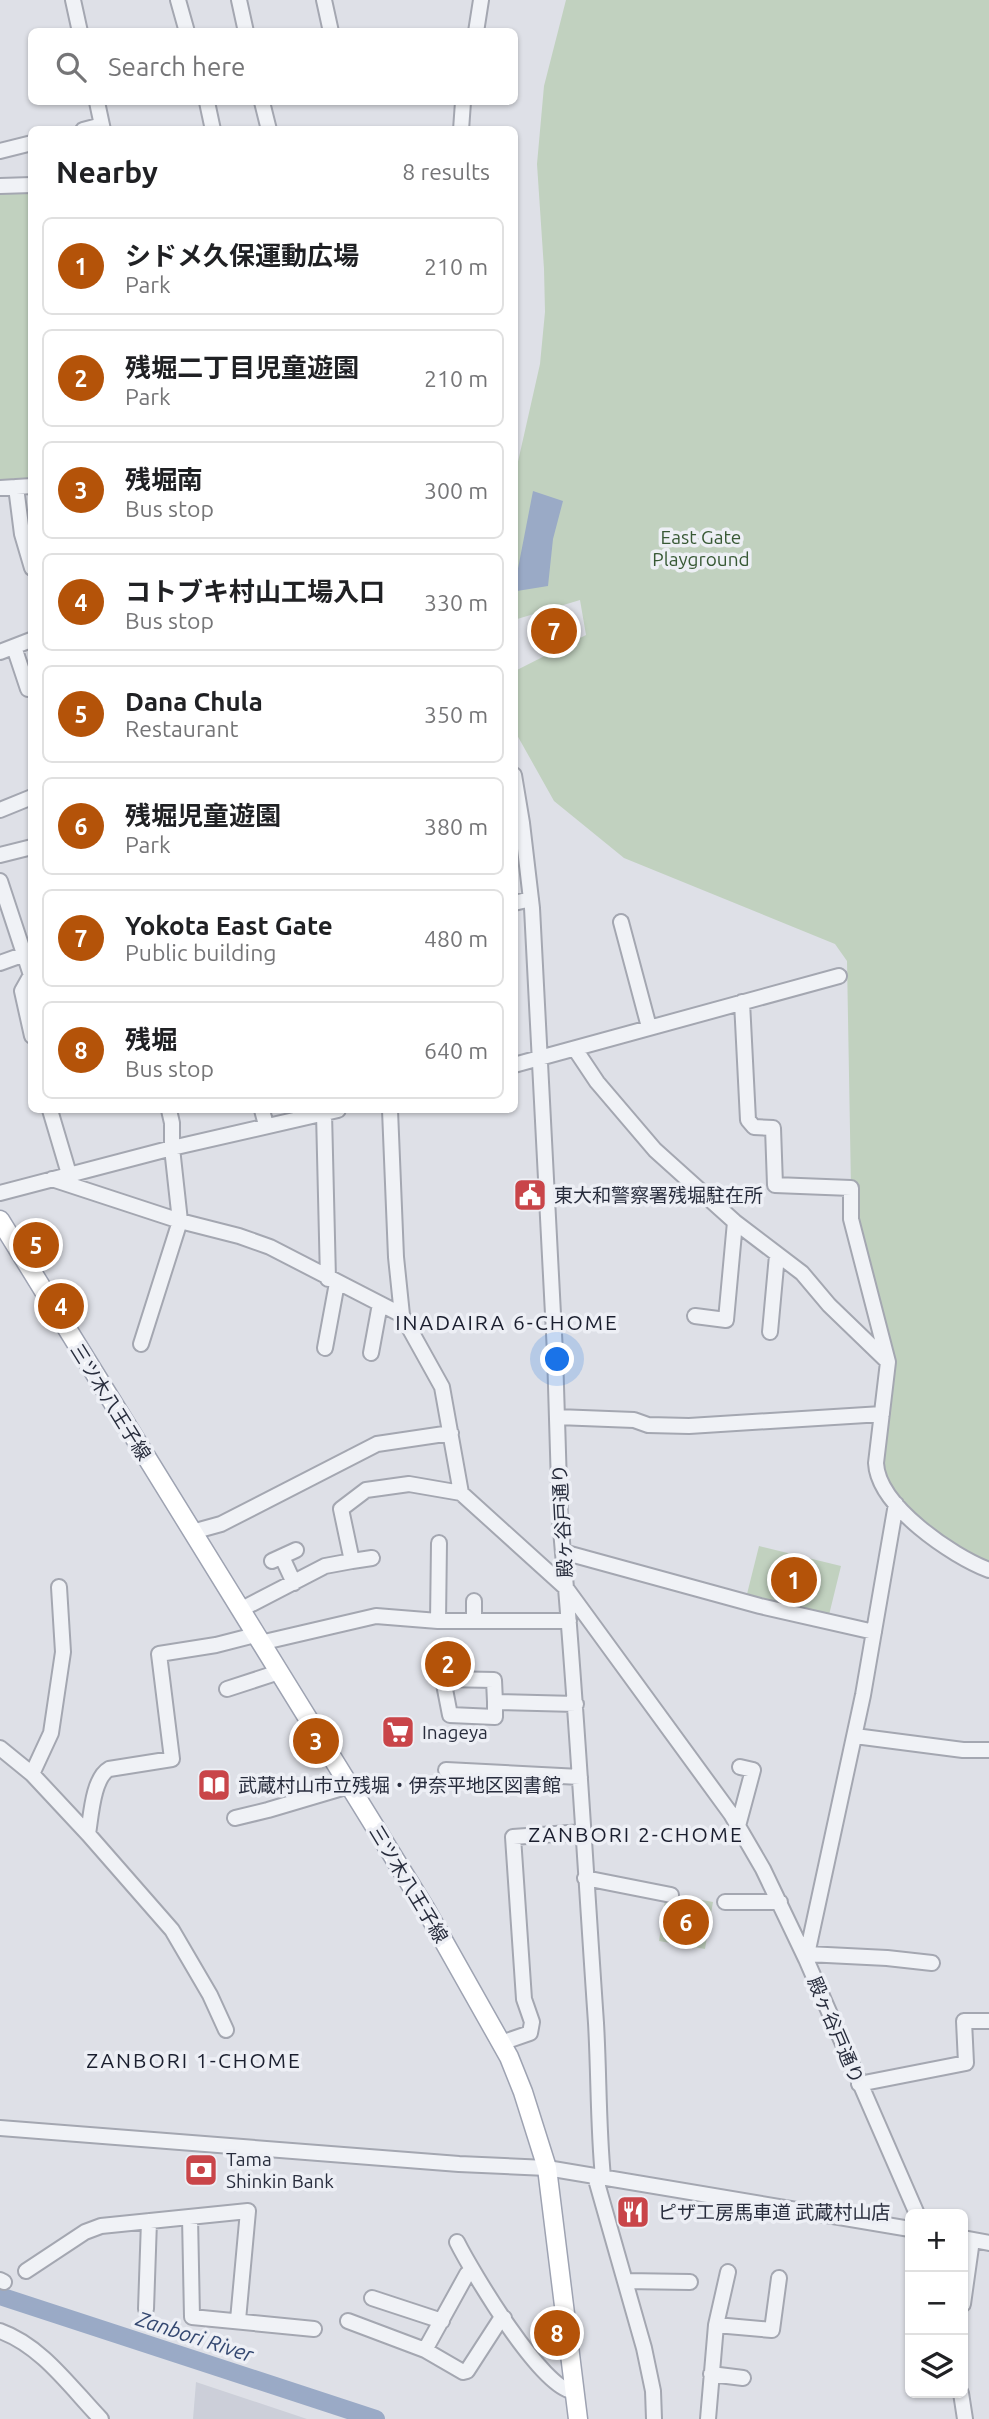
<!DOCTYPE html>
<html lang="en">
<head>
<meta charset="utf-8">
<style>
  body { margin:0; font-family:Ubuntu,"Noto Sans JP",sans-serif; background:#f2f2f2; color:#202124 }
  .controls { position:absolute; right:21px; bottom:21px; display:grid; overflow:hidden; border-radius:10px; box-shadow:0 2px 5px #0004 }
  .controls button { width:63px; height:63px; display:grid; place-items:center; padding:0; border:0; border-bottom:2px solid #e0e0e0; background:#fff; color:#202124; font:35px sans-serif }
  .you { position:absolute; left:558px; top:1360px; width:24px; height:24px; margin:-18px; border:5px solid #fff; border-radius:50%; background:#1a73e8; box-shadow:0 0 0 10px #1a73e833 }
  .badge { display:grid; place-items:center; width:46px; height:46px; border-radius:50%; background:#b45309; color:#fff; font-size:23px; font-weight:700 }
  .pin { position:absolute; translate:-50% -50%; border:4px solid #fff; box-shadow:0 2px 7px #0006 }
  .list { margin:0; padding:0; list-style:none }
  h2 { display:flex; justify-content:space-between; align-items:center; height:91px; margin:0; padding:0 28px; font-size:30px }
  h2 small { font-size:23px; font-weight:400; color:#757577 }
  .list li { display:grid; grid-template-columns:46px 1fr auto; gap:21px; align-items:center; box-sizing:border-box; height:98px; margin:0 14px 14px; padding:0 14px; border:2px solid #e0e0e0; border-radius:10px }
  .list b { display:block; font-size:26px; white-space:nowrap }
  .list p { margin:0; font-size:23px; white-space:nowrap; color:#757577 }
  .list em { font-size:23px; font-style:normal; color:#757577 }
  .icon { flex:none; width:38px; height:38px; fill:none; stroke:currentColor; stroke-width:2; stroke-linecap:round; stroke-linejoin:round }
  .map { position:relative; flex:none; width:989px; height:2419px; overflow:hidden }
  .search { position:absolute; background:#fff; box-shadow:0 2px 5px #0004; left:28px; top:28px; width:490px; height:77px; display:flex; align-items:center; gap:18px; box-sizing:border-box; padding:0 24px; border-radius:10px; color:#757577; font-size:26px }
  .panel { position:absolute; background:#fff; box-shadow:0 2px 5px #0004; left:28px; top:126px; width:490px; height:987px; border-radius:10px }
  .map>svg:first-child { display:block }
  .built { fill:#cccfd9 }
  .green { fill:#c1d1bf }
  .water { fill:#9aaac6 }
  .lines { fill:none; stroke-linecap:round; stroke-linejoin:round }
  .river { stroke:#9aaac6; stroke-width:18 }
  .minor-casing { stroke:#a4a7b1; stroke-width:18 }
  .major-casing { stroke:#9ea3b2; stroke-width:21 }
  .minor { stroke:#f0f2f6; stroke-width:14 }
  .major { stroke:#fff; stroke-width:18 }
  .labels { text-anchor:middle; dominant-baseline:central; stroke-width:7; stroke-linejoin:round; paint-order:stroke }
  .park-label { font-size:19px; fill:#385935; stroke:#edeff5 }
  .poi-label { font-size:19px; fill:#282d3d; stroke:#edeff5; text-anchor:start }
  .street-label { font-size:19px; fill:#282d3d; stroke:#edeff5 }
  .neighbourhood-label { font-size:21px; letter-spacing:2px; fill:#1a1e2e; stroke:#edeff5 }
  .water-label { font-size:21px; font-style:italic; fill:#334770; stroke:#edeff5 }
</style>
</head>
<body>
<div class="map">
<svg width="989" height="2419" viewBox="0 0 989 2419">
  <rect width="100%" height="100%" fill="#dee0e7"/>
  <!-- built -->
  <path class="built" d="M196,2382L307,2419H193Z"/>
  <!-- green -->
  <path class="green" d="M566,0H989V1562L921,1528L876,1463L888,1362L877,1300L851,1188L847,961L835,944L624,858L554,801L517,735L514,724L515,671L586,635L580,600L514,620L515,475L540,364L545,312L544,269L537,164L544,86Z
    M31,188V482L0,485V190Z
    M759,1546L841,1566L829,1615L747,1594Z
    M681,1896L713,1902L705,1949L659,1941L665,1900L680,1903Z"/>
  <!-- water -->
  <path class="water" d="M533,491L563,501L553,539L548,586L517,591L515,584Z"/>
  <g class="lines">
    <!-- river -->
    <path class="river" d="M0,2296L376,2419"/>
    <defs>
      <path id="minor" d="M73,0L80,32
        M178,0L187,32
        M239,0L246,32
        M324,0L331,32
        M476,32L481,0
        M97,102L103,130
        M207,102L213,130
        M262,102L269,130
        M83,130L102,125
        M461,130L463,102
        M0,151L32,143
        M0,186L32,185
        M16,487L22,534L32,568
        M0,488L32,486
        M14,647L28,689
        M0,652L31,640
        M514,775L522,823L532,908L555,1353L560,1518L566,1588L731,1814L763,1869L806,1959L917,2214
        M0,810L32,797
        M0,855L32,847
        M0,881L31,975L22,991L32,1036
        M514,903L531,899
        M621,922L649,1027
        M0,963L25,954
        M742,1002L748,1120L754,1127L773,1128L775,1185L851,1188V1219L888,1362L876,1463C878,1506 952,1556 989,1570
        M575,1049L597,1082L655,1150L735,1222L802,1273L829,1305L887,1361
        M514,1065L839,976
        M50,1110L69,1174
        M262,1110L266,1125
        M390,1110L396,1257L402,1315
        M324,1113L328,1279
        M52,1179L180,1221L239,1236L270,1247L402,1315L442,1387L461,1493
        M0,1193L172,1148L338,1110
        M695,1316L726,1320L735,1222
        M770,1332L777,1255
        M141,1344L180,1221L172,1148V1123L169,1110
        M325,1348L337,1283
        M371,1353L380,1304
        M557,1417L634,1420L648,1425L689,1426L882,1414
        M192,1532L221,1524L377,1444L451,1433
        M563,1552L760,1606L874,1632
        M282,1557L294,1583
        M272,1561L296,1550
        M352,1561L372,1558
        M474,1601V1621
        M240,1610L325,1566L352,1561L341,1509L366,1490L409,1484L461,1493L566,1588C578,1733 586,1878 596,2023C599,2075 598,2126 603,2177
        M438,1621L439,1543
        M260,1643L376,1616L438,1621H569
        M227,1689L279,1672
        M495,1702L494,1680L443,1679L450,1715L495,1717V1702L576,1704
        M855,1736L963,1750H989
        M0,1748L32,1774L88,1834L172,1930L210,1995L226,2030
        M446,1770L580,1777
        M32,1774L51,1733L63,1652L59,1587
        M235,1818L268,1810L349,1786
        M738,1826L753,1770L740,1767
        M88,1834C91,1816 93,1778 109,1769L172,1759L159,1654L216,1645L255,1635
        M585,1878L671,1895
        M725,1902H780
        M807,1954L887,1958L932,1963
        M806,1959L863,1695L896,1504
        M501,2043L530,2033L532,2022L524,1999L513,1837L583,1832
        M859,2084L966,2063L964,2021H989
        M0,2128L459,2164L547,2168L910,2229
        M595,2176L644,2348L653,2391L654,2419
        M190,2217L192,2317L314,2329
        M963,2238L989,2243
        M457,2242C471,2270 544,2393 574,2391
        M26,2271L85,2232L101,2226L248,2211L238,2320
        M472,2271L467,2274L425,2350L463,2372L467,2371L500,2320L504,2318
        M0,2280L4,2282
        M625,2281L690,2282
        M372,2298L442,2321
        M963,2304L972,2240
        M146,2309L149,2221
        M348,2321L425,2350
        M716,2325L772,2330L779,2278
        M0,2331C42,2346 71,2388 101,2419
        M711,2374L743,2378
        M961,2393L965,2419
        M708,2419L716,2325L728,2272"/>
      <path id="major" d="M0,1220L425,1908L509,2057L523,2092L547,2168L578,2419"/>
    </defs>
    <!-- minor casing -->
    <use href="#minor" class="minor-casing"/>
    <!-- major casing -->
    <use href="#major" class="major-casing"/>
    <!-- minor -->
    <use href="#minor" class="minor"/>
    <!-- major -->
    <use href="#major" class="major"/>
  </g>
  <!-- icons -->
  <defs>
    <symbol id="civic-square" viewBox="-11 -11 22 22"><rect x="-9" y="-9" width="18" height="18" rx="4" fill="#c94549" stroke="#edeff5"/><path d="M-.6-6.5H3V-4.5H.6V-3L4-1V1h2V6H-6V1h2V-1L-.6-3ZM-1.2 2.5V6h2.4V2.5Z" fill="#fff"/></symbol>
    <symbol id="supermarket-square" viewBox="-11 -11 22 22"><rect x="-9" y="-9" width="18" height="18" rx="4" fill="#c94549" stroke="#edeff5"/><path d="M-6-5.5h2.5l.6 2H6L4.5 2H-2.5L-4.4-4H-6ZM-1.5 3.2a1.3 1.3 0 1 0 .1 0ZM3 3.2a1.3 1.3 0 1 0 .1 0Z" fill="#fff"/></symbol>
    <symbol id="library-square" viewBox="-11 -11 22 22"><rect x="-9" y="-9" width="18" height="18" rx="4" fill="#c94549" stroke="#edeff5"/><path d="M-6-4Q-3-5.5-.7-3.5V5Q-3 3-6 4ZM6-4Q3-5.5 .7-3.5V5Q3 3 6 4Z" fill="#fff"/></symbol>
    <symbol id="bank-square" viewBox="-11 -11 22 22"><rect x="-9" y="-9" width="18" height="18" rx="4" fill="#c94549" stroke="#edeff5"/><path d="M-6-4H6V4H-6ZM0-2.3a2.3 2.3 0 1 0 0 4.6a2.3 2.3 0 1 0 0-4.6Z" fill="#fff"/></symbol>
    <symbol id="restaurant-square" viewBox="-11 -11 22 22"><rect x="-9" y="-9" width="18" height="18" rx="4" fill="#c94549" stroke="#edeff5"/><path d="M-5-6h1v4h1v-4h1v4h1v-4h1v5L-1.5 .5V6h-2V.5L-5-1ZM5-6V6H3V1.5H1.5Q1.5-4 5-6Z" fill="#fff"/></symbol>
  </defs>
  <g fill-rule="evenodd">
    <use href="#civic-square" x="511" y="1176" width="38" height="38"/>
    <use href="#supermarket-square" x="379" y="1713" width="38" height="38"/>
    <use href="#library-square" x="195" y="1766" width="38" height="38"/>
    <use href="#bank-square" x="182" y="2151" width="38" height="38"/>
    <use href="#restaurant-square" x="614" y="2193" width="38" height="38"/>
  </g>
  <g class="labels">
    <!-- park labels -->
    <g class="park-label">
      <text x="701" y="537">East Gate<tspan x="701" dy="22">Playground</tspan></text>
    </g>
    <!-- poi labels -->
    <g class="poi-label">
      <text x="554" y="1195">東大和警察署残堀駐在所</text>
      <text x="422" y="1732">Inageya</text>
      <text x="238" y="1785">武蔵村山市立残堀・伊奈平地区図書館</text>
      <text x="226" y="2159">Tama<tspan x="226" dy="22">Shinkin Bank</tspan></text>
      <text x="658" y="2212">ピザ工房馬車道 武蔵村山店</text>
    </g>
    <!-- street labels -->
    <g class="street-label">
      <text transform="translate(111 1402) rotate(58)">三ツ木八王子線</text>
      <text transform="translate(562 1521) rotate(-93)">殿ヶ谷戸通り</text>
      <text transform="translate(409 1884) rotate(59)">三ツ木八王子線</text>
      <text transform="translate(836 2030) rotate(67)">殿ヶ谷戸通り</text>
    </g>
    <!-- neighbourhood labels -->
    <g class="neighbourhood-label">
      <text x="507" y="1322">INADAIRA 6-CHOME</text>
      <text x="636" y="1834">ZANBORI 2-CHOME</text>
      <text x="194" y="2060">ZANBORI 1-CHOME</text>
    </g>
    <!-- water labels -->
    <g class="water-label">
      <text transform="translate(195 2336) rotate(18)">Zanbori River</text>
    </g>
  </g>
</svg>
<div class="controls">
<button>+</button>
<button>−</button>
<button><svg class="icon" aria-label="layers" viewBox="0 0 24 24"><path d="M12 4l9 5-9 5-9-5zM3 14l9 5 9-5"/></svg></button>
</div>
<div class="you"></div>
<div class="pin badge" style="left:794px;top:1580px">1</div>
<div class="pin badge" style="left:448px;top:1664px">2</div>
<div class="pin badge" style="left:316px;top:1741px">3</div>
<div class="pin badge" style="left:61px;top:1306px">4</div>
<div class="pin badge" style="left:36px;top:1245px">5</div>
<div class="pin badge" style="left:686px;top:1922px">6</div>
<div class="pin badge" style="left:554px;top:631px">7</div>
<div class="pin badge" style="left:557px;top:2333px">8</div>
<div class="search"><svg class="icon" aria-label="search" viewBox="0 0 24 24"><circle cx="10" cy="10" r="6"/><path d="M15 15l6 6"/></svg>Search here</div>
<section class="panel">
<h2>Nearby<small>8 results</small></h2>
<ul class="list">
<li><span class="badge">1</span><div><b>シドメ久保運動広場</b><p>Park</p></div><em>210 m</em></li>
<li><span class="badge">2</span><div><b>残堀二丁目児童遊園</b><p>Park</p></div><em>210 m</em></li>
<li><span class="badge">3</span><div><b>残堀南</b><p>Bus stop</p></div><em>300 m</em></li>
<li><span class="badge">4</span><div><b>コトブキ村山工場入口</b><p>Bus stop</p></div><em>330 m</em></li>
<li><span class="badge">5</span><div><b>Dana Chula</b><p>Restaurant</p></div><em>350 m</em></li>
<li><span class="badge">6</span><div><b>残堀児童遊園</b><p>Park</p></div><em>380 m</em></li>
<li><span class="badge">7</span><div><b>Yokota East Gate</b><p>Public building</p></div><em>480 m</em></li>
<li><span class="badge">8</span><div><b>残堀</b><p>Bus stop</p></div><em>640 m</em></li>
</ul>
</section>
</div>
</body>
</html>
